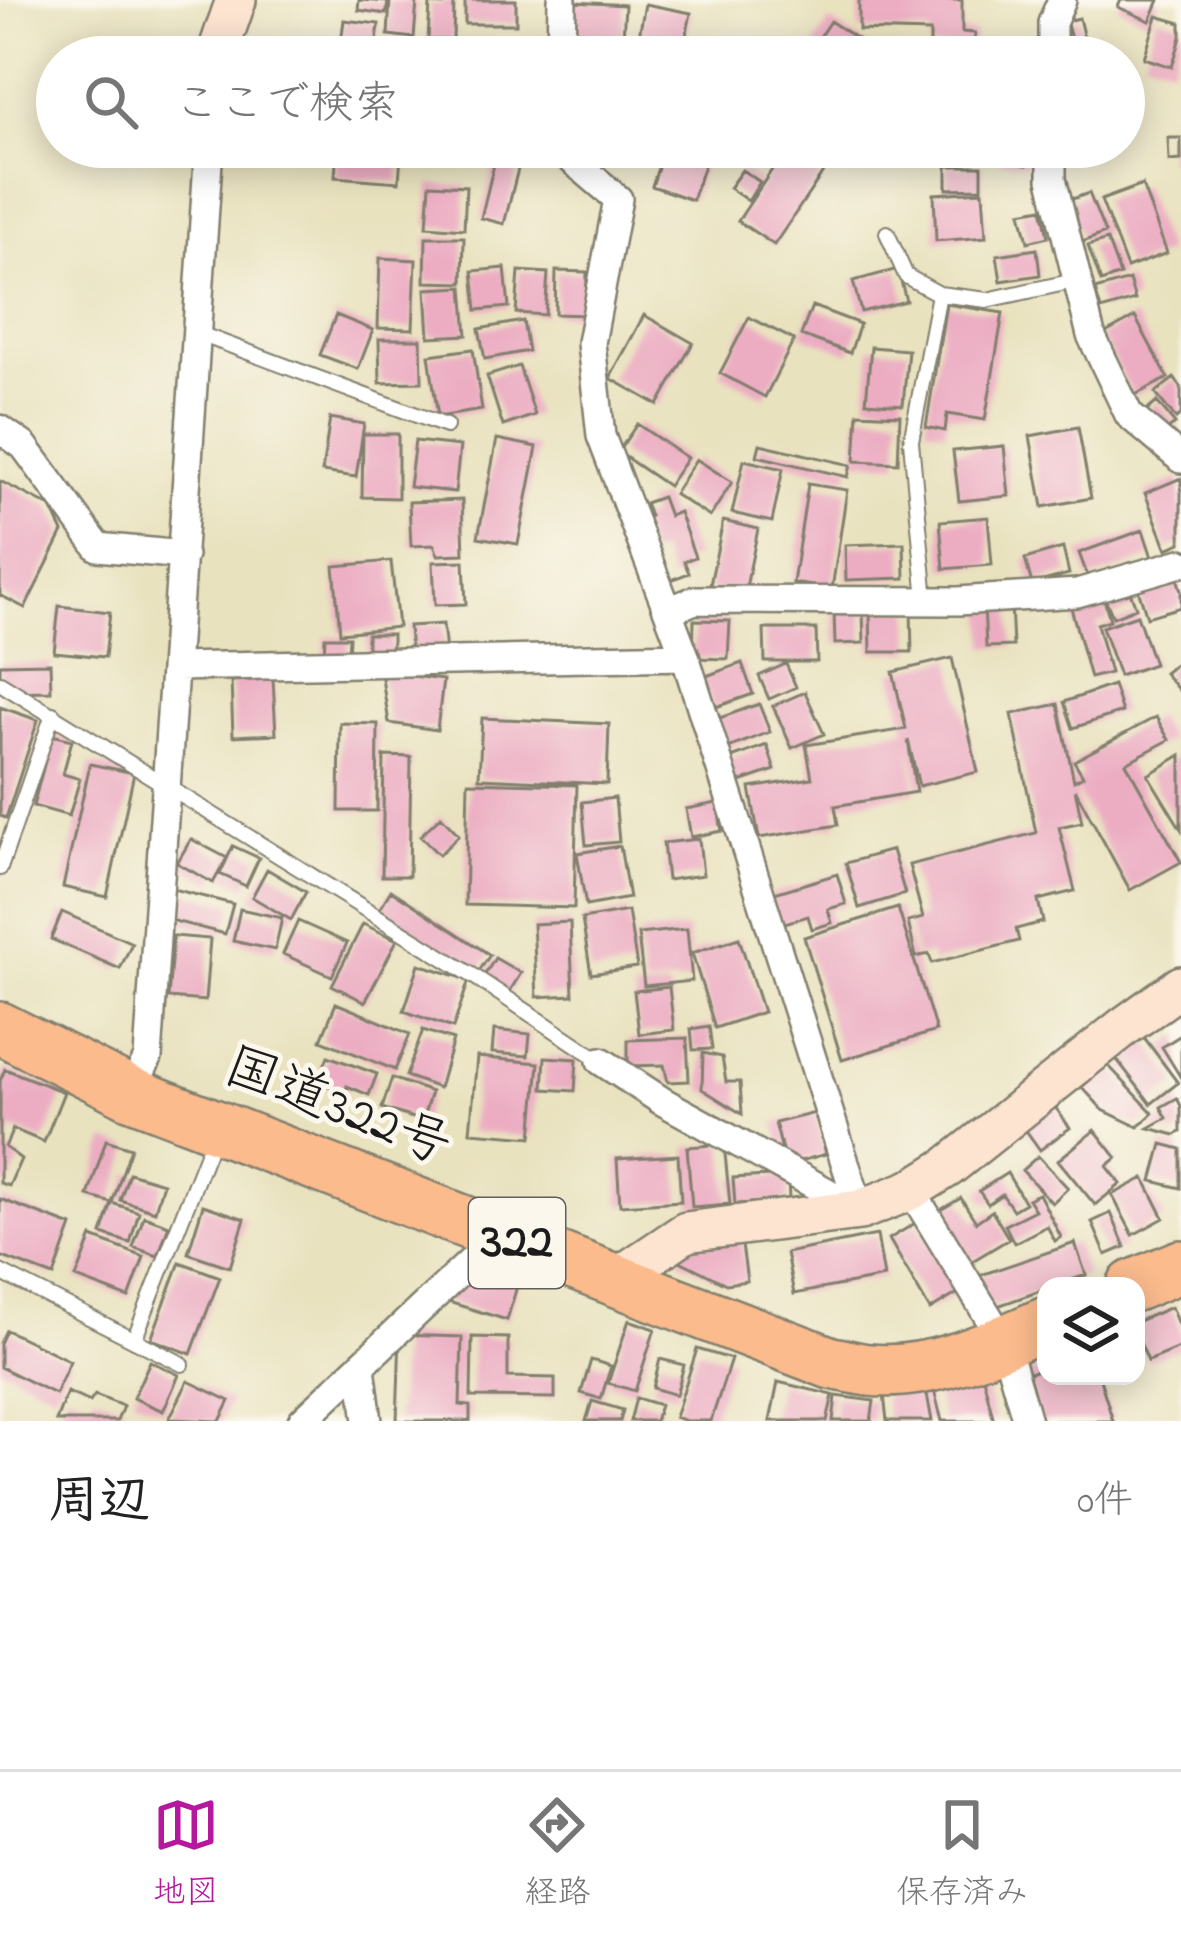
<!DOCTYPE html>
<html lang="ja">
<head>
<meta charset="utf-8">
<style>
  body { margin:0; font-family:"Indie Flower","Klee One",sans-serif; background:#f2f2f2; color:#222 }
  .controls { position:absolute; right:36px; bottom:36px; display:grid; overflow:hidden; border-radius:24px; box-shadow:0 6px 30px #0003 }
  .controls button { width:108px; height:108px; display:grid; place-items:center; padding:0; border:0; border-bottom:3px solid #e0e0e0; background:#fff; color:#222; font:60px sans-serif }
  .list { margin:0; padding:0; list-style:none }
  h2 { display:flex; justify-content:space-between; align-items:center; height:156px; margin:0; padding:0 48px; font-size:51px }
  h2 small { font-size:39px; font-weight:400; color:#767676 }
  .icon { flex:none; width:66px; height:66px; fill:none; stroke:currentColor; stroke-width:2; stroke-linecap:round; stroke-linejoin:round }
  .map { position:relative; flex:none; width:1181px; height:1421px; overflow:hidden }
  .search { position:absolute; background:#fff; box-shadow:0 6px 30px #0003; left:36px; right:36px; top:36px; height:132px; display:flex; align-items:center; gap:30px; box-sizing:border-box; padding:0 42px; border-radius:66px; color:#767676; font-size:45px }
  .sheet { height:348px; background:#fff }
  nav { display:flex; justify-content:space-around; align-items:center; box-sizing:border-box; height:168px; border-top:3px solid #e0e0e0; background:#fff; font-size:33px; color:#767676 }
  nav a { display:grid; justify-items:center; gap:6px }
  nav .on { color:#b5179e }
  .map>svg:first-child { display:block }
  .building { fill:#ecadc3 }
  .lines { fill:none; stroke-linecap:round; stroke-linejoin:round }
  .lane-casing { stroke:#827f6e; stroke-width:18 }
  .street-casing { stroke:#827f6e; stroke-width:32 }
  .secondary-casing { stroke:#827f6e; stroke-width:44 }
  .highway-casing { stroke:#827f6e; stroke-width:56 }
  .lane { stroke:#fff; stroke-width:14 }
  .street { stroke:#fff; stroke-width:27 }
  .secondary { stroke:#fde4d1; stroke-width:39 }
  .highway { stroke:#fbbb8d; stroke-width:51 }
  .labels { text-anchor:middle; dominant-baseline:central; stroke-width:10; stroke-linejoin:round; paint-order:stroke }
  .shield { fill:#fbf7ec; stroke:#5f5e5a; stroke-width:3 }
  .shield-label { font-size:51px; font-weight:bold; fill:#1c1c1c }
  .street-label { font-size:54px; fill:#1c1c1c; stroke:#fbf7ec }
</style>
</head>
<body>
<div class="map">
<svg width="1181" height="1421" viewBox="0 0 1181 1421">
  <rect width="100%" height="100%" fill="#fbf7ec"/>
  <filter id="ink" filterUnits="userSpaceOnUse"><feTurbulence type="fractalNoise" baseFrequency=".00833" numOctaves="2"/><feDisplacementMap in="SourceGraphic" scale="24" xChannelSelector="R" yChannelSelector="G"/><feConvolveMatrix kernelMatrix="1 2 1 2 8 2 1 2 1" color-interpolation-filters="sRGB"/></filter>
  <filter id="wash" filterUnits="userSpaceOnUse"><feTurbulence type="fractalNoise" baseFrequency=".004" numOctaves="4" result="noise"/><feDisplacementMap in="SourceGraphic" scale="48" xChannelSelector="R" yChannelSelector="G"/><feGaussianBlur stdDeviation="2.7" result="paint"/><feColorMatrix in="noise" values="0 0 0 0 0 0 0 0 0 0 0 0 0 0 0 0 0 1.4 0 .05"/><feComposite in="paint" operator="in"/></filter>
  <g filter="url(#wash)">
    <rect width="100%" height="100%" fill="#e9e2bf"/>
    <g id="blocks">
      <!-- building -->
      <path class="building" d="M359,0L388,2L386,14L358,10Z
        M390,0L417,2L414,38L388,35Z
        M443,0H454L453,40H428L430,4L443,5Z
        M465,0H516V24H465Z
        M859,0H962V32L975,33L974,49L930,48V32L859,30Z
        M1121,0H1159L1150,21L1118,7Z
        M574,2L625,5L622,55L571,51Z
        M645,4L691,13L682,57H635Z
        M1157,16L1181,23V37L1172,67L1144,58Z
        M1079,18L1086,47L1074,50L1066,21Z
        M344,20L379,24L375,57H339Z
        M830,21L874,50L870,57H806Z
        M387,42L413,47L411,57H384Z
        M422,48L466,54L465,57H421Z
        M1168,138H1181V160L1169,161Z
        M665,147H689L708,154L692,200L652,186Z
        M787,147L824,171L774,245L738,221Z
        M922,147H949L946,156L939,154L937,160L919,154Z
        M1000,147H1030L1027,165L997,160Z
        M337,149L401,154L399,182L335,177Z
        M495,160L519,165L504,224L481,218Z
        M947,166H982V188L947,189Z
        M742,170L760,182L748,201L729,188Z
        M430,184L466,186L464,229L427,226Z
        M1142,185L1167,253L1127,268L1101,200Z
        M983,191L986,237L936,241L934,194Z
        M1089,193L1105,233L1083,242L1067,201Z
        M1042,208L1048,237L1028,242L1021,212Z
        M426,237H464L463,283L425,282Z
        M1107,240L1120,275L1101,282L1088,246Z
        M1037,249L1040,275L1001,281L997,255Z
        M380,258L416,260L413,329L378,328Z
        M505,268L509,307L477,310L473,271Z
        M898,269L906,301L861,312L853,281Z
        M519,271L548,273L545,315L516,313Z
        M556,271L587,272L586,315L555,314Z
        M1129,280L1135,300L1101,310L1095,290Z
        M463,287L467,335L429,337L426,289Z
        M946,304L1003,313L985,420L947,414L945,431L926,427Z
        M812,306L860,324L850,353L801,335Z
        M336,315L373,330L358,369L320,355Z
        M644,315L693,343L658,405L610,378Z
        M749,317L794,340L765,397L720,373Z
        M1135,317L1168,378L1133,396L1100,336Z
        M523,321L528,351L485,359L479,329Z
        M379,339H421L422,382L380,383Z
        M871,347L908,350L903,405L866,402Z
        M473,349L482,410L438,417L429,355Z
        M519,366L535,415L503,426L487,376Z
        M1174,378L1181,387V415L1176,419L1155,393Z
        M1157,402L1175,424L1160,435L1143,414Z
        M858,413L900,415L898,463L855,461Z
        M330,418L364,424L356,477L322,472Z
        M637,424L687,458L668,486L618,452Z
        M1078,427L1091,498L1043,507L1030,436Z
        M363,434H398V498L362,497Z
        M497,439L537,447L518,544L478,537Z
        M415,441L460,446L455,492L409,487Z
        M760,444L851,465L848,477L757,456Z
        M1004,446L1009,496L959,501L953,451Z
        M696,459L732,482L710,517L674,494Z
        M744,460L783,469L772,522L732,513Z
        M1181,478V543L1167,549L1145,493Z
        M0,481L51,507L63,532L25,608L0,595Z
        M808,484L847,490L832,589L793,583Z
        M662,497L669,516L679,512L695,557L684,561L689,573L671,580L660,551L650,555L638,520L650,516L645,503Z
        M462,500L464,554L438,555L434,545L411,546L409,502Z
        M988,517L992,565L944,569L940,521Z
        M723,521L758,529L744,597L709,590Z
        M1143,530L1152,557L1089,580L1079,553Z
        M904,543L905,578L846,580L845,545Z
        M1063,548L1069,574L1032,584L1025,559Z
        M391,561L398,627L340,633L334,566Z
        M464,561L466,604L435,605L433,562Z
        M1175,570L1181,591V607L1147,617L1136,583Z
        M1128,586L1136,608L1113,617L1104,596Z
        M1102,592L1110,620L1097,624L1110,673L1090,678L1069,600Z
        M1011,604L1013,646L986,647L984,605Z
        M59,606L110,612L105,657L54,652Z
        M911,609L912,652H871L870,610Z
        M834,612H863L864,643L835,644Z
        M1137,615L1154,664L1119,676L1102,627Z
        M694,620L730,621L728,659L693,658Z
        M443,624L446,652L411,655L409,626Z
        M764,629H816L817,662H765Z
        M367,634H392V654H367Z
        M325,637H349L348,657L324,656Z
        M952,658L978,772L919,786L908,740L916,792L835,806L838,825L759,838L750,788L812,778L806,745L906,729L893,672Z
        M1181,659V693L1164,673Z
        M50,663L51,691L0,692V664Z
        M742,663L753,694L713,708L701,678Z
        M786,664L796,687L769,699L759,676Z
        M381,672L443,680L437,730L389,723Z
        M273,679L276,734L233,736L231,681Z
        M1113,685L1122,712L1073,728L1064,702Z
        M805,692L824,734L792,748L773,706Z
        M759,704L770,732L728,748L717,719Z
        M1058,704L1074,781L1083,776L1074,761L1156,717L1169,740L1126,763L1181,862L1130,890L1075,789L1082,822L1059,827L1075,891L1038,900L1043,922L1016,929L1019,941L932,963L929,954L916,957L908,922L923,918L909,865L1036,833L1012,714Z
        M0,707L38,720L6,818L0,816Z
        M482,718L609,724L607,784L479,778Z
        M340,723L378,724L377,811H339Z
        M52,735L72,740L63,774L80,779L69,816L33,806Z
        M767,745L775,770L734,784L726,760Z
        M1181,755V829L1148,775Z
        M384,756L411,757L409,876H382Z
        M90,764L134,773L107,897L63,887Z
        M468,782L577,785L574,908L465,905Z
        M615,798L619,842L586,845L582,802Z
        M717,803L722,831L691,837L686,809Z
        M441,816L459,835L439,855L420,836Z
        M191,839L227,858L213,883L177,863Z
        M699,839L703,875L667,880L663,843Z
        M233,846L259,858L246,886L220,874Z
        M620,846L629,898L586,906L577,853Z
        M892,850L905,894L859,908L846,863Z
        M267,869L306,892L291,920L252,897Z
        M837,874L846,904L828,909L832,923L812,929L808,916L778,925L768,895Z
        M169,888L233,904L225,934L162,918Z
        M391,890L490,955L475,977L377,913Z
        M898,908L936,1031L842,1060L804,937Z
        M240,909L282,918L275,950L233,941Z
        M628,911L637,967L591,974L582,919Z
        M62,912L132,943L120,969L51,939Z
        M298,921L347,943L332,976L283,954Z
        M570,922L573,995L537,997L533,924Z
        M363,924L397,940L365,1002L332,985Z
        M687,929L692,981L644,986L638,934Z
        M173,936L210,939L205,1001L168,998Z
        M739,938L763,1012L715,1028L692,953Z
        M495,958L521,973L508,994L483,978Z
        M419,964L469,980L453,1028L404,1011Z
        M669,987L674,1030L639,1034L634,991Z
        M336,1003L410,1034L395,1070L321,1040Z
        M709,1026L712,1049L693,1050L691,1029Z
        M423,1030L453,1040L439,1088L406,1076Z
        M494,1030L530,1034L528,1056L492,1053Z
        M1181,1035V1078L1162,1047Z
        M1143,1036L1178,1083L1151,1104L1115,1057Z
        M687,1038L689,1081L668,1082L664,1065L628,1066V1040Z
        M703,1053L722,1057L726,1082H740L742,1114L702,1089Z
        M328,1056L377,1074L369,1095L347,1086L345,1092L318,1082Z
        M477,1057L539,1063L532,1137L470,1132Z
        M545,1057L577,1059L575,1091L543,1089Z
        M1107,1064L1153,1113L1138,1127L1103,1110L1082,1087Z
        M5,1069L64,1092L44,1142L13,1129L5,1147L21,1159L9,1186L0,1183V1081Z
        M392,1078L431,1092L422,1121L382,1108Z
        M1177,1098L1181,1106V1132L1175,1135L1149,1128L1167,1118L1161,1107Z
        M1050,1100L1070,1128L1040,1150L1020,1122Z
        M815,1113L826,1154L786,1165L775,1123Z
        M1095,1130L1117,1158L1107,1166L1121,1184L1095,1205L1058,1160Z
        M106,1140L131,1148L112,1203L139,1212L130,1243L102,1234L112,1203L88,1196Z
        M724,1144L730,1204L692,1207L687,1147Z
        M1162,1144L1181,1149V1188L1152,1181Z
        M678,1155L681,1201L620,1205L617,1159Z
        M1038,1156L1068,1188L1052,1203L1022,1170Z
        M129,1173L163,1183L155,1211L120,1200Z
        M1007,1173L1025,1203L1013,1210L1002,1194L988,1204L979,1191Z
        M788,1175L789,1201L735,1204L733,1178Z
        M1144,1178L1164,1218L1133,1235L1112,1195Z
        M1039,1194L1061,1237L1055,1241L1047,1226L1014,1243L1005,1225L1035,1210L1028,1199Z
        M961,1198L976,1222L992,1211L1009,1239L969,1263L937,1212Z
        M0,1199L72,1226L54,1276L0,1256Z
        M203,1205L245,1219L230,1267L188,1253Z
        M1111,1213L1125,1247L1106,1255L1092,1222Z
        M144,1216L169,1225L158,1256L133,1247Z
        M917,1222L958,1293L930,1310L889,1239Z
        M877,1235L884,1277L794,1294L786,1253Z
        M92,1237L144,1257L129,1298L76,1278Z
        M741,1238L747,1281L726,1284L680,1261L678,1247Z
        M1075,1243L1086,1275L1054,1286H1046V1289L989,1309L978,1276Z
        M458,1257L520,1276L507,1320L445,1301Z
        M180,1262L220,1277L191,1354L151,1339Z
        M1171,1307L1181,1332V1347L1148,1361L1136,1333V1322Z
        M629,1320L655,1329L635,1391L608,1383Z
        M6,1330L70,1361L55,1394L0,1367V1343Z
        M400,1335L462,1337L460,1405L470,1406V1421H397Z
        M472,1337L508,1338V1377L555,1378V1398L471,1397Z
        M697,1349L731,1359L711,1421H686L675,1417Z
        M660,1359L684,1365L676,1395L653,1388Z
        M591,1360L611,1366L601,1399L581,1393Z
        M150,1361L179,1375L163,1411L133,1398Z
        M1046,1368V1376H1099L1113,1421H1039L1025,1374Z
        M983,1377L994,1421H942L934,1390Z
        M188,1381L230,1401L220,1421L169,1419Z
        M778,1382L833,1395L827,1421H770Z
        M926,1389L932,1421H887L884,1395Z
        M67,1392L90,1402L95,1395L123,1406L117,1421H56Z
        M836,1396L874,1401L871,1421H833Z
        M636,1398L660,1405L655,1421H630Z
        M592,1401L623,1410L620,1421H586Z"/>
    </g>
  </g>
  <g filter="url(#ink)">
    <use href="#blocks" fill-opacity="0" stroke="#827f6e" stroke-width="3"/>
    <g class="lines">
      <defs>
        <path id="lane" d="M887,233L906,276L939,294L911,441L926,600
          M939,294L987,300L1079,280
          M197,333L446,426
          M0,683L475,977L601,1061
          M0,868L53,714
          M0,1272L182,1364
          M134,1340L213,1138"/>
        <path id="street" d="M561,57L562,0
          M1052,57V23L1062,0
          M557,147L618,199L591,343L601,436L685,656L860,1210
          M1052,147V179L1091,335L1129,415L1181,459
          M0,429L24,446L98,547L183,555
          M668,611L695,600L958,601L1077,593L1181,563
          M175,667L685,656
          M601,1061L662,1101L860,1210
          M130,1093L148,1058L209,147
          M911,1190L1004,1342L1027,1421
          M361,1367L368,1421
          M302,1421L498,1236"/>
        <path id="secondary" d="M221,43L236,0
          M613,1281L686,1232L860,1210L911,1190L948,1167L1125,1026L1181,986"/>
        <path id="highway" d="M0,1028L130,1093L831,1363C844,1365 857,1369 869,1370C930,1376 992,1347 1046,1323
          M1133,1286L1181,1266"/>
      </defs>
      <!-- lane casing -->
      <use href="#lane" class="lane-casing"/>
      <!-- street casing -->
      <use href="#street" class="street-casing"/>
      <!-- secondary casing -->
      <use href="#secondary" class="secondary-casing"/>
      <!-- highway casing -->
      <use href="#highway" class="highway-casing"/>
      <!-- lane -->
      <use href="#lane" class="lane"/>
      <!-- street -->
      <use href="#street" class="street"/>
      <!-- secondary -->
      <use href="#secondary" class="secondary"/>
      <!-- highway -->
      <use href="#highway" class="highway"/>
    </g>
  </g>
  <g class="labels">
    <!-- shield labels -->
    <rect class="shield" x="469" y="1198" width="96" height="90" rx="9"/>
    <g class="shield-label">
      <text x="517" y="1243">322</text>
    </g>
    <!-- street labels -->
    <g class="street-label">
      <text transform="translate(337 1109) rotate(21)">国道322号</text>
    </g>
  </g>
</svg>
<div class="controls">
<button><svg class="icon" aria-label="layers" viewBox="0 0 24 24"><path d="M12 4l9 5-9 5-9-5zM3 14l9 5 9-5"/></svg></button>
</div>
<div class="search"><svg class="icon" aria-label="search" viewBox="0 0 24 24"><circle cx="10" cy="10" r="6"/><path d="M15 15l6 6"/></svg>ここで検索</div>
</div>
<section class="sheet">
<h2>周辺<small>0件</small></h2>
<ul class="list">
</ul>
</section>
<nav>
<a class="on"><svg class="icon" aria-label="map" viewBox="0 0 24 24"><path d="M3 6l6-2 6 2 6-2v14l-6 2-6-2-6 2zM9 4v14M15 6v14"/></svg>地図</a>
<a><svg class="icon" aria-label="directions" viewBox="0 0 24 24"><path d="M12 3l9 9-9 9-9-9zM9 14v-3h6M13 9l2 2-2 2"/></svg>経路</a>
<a><svg class="icon" aria-label="saved" viewBox="0 0 24 24"><path d="M7 4h10v16l-5-4-5 4z"/></svg>保存済み</a>
</nav>
</body>
</html>
